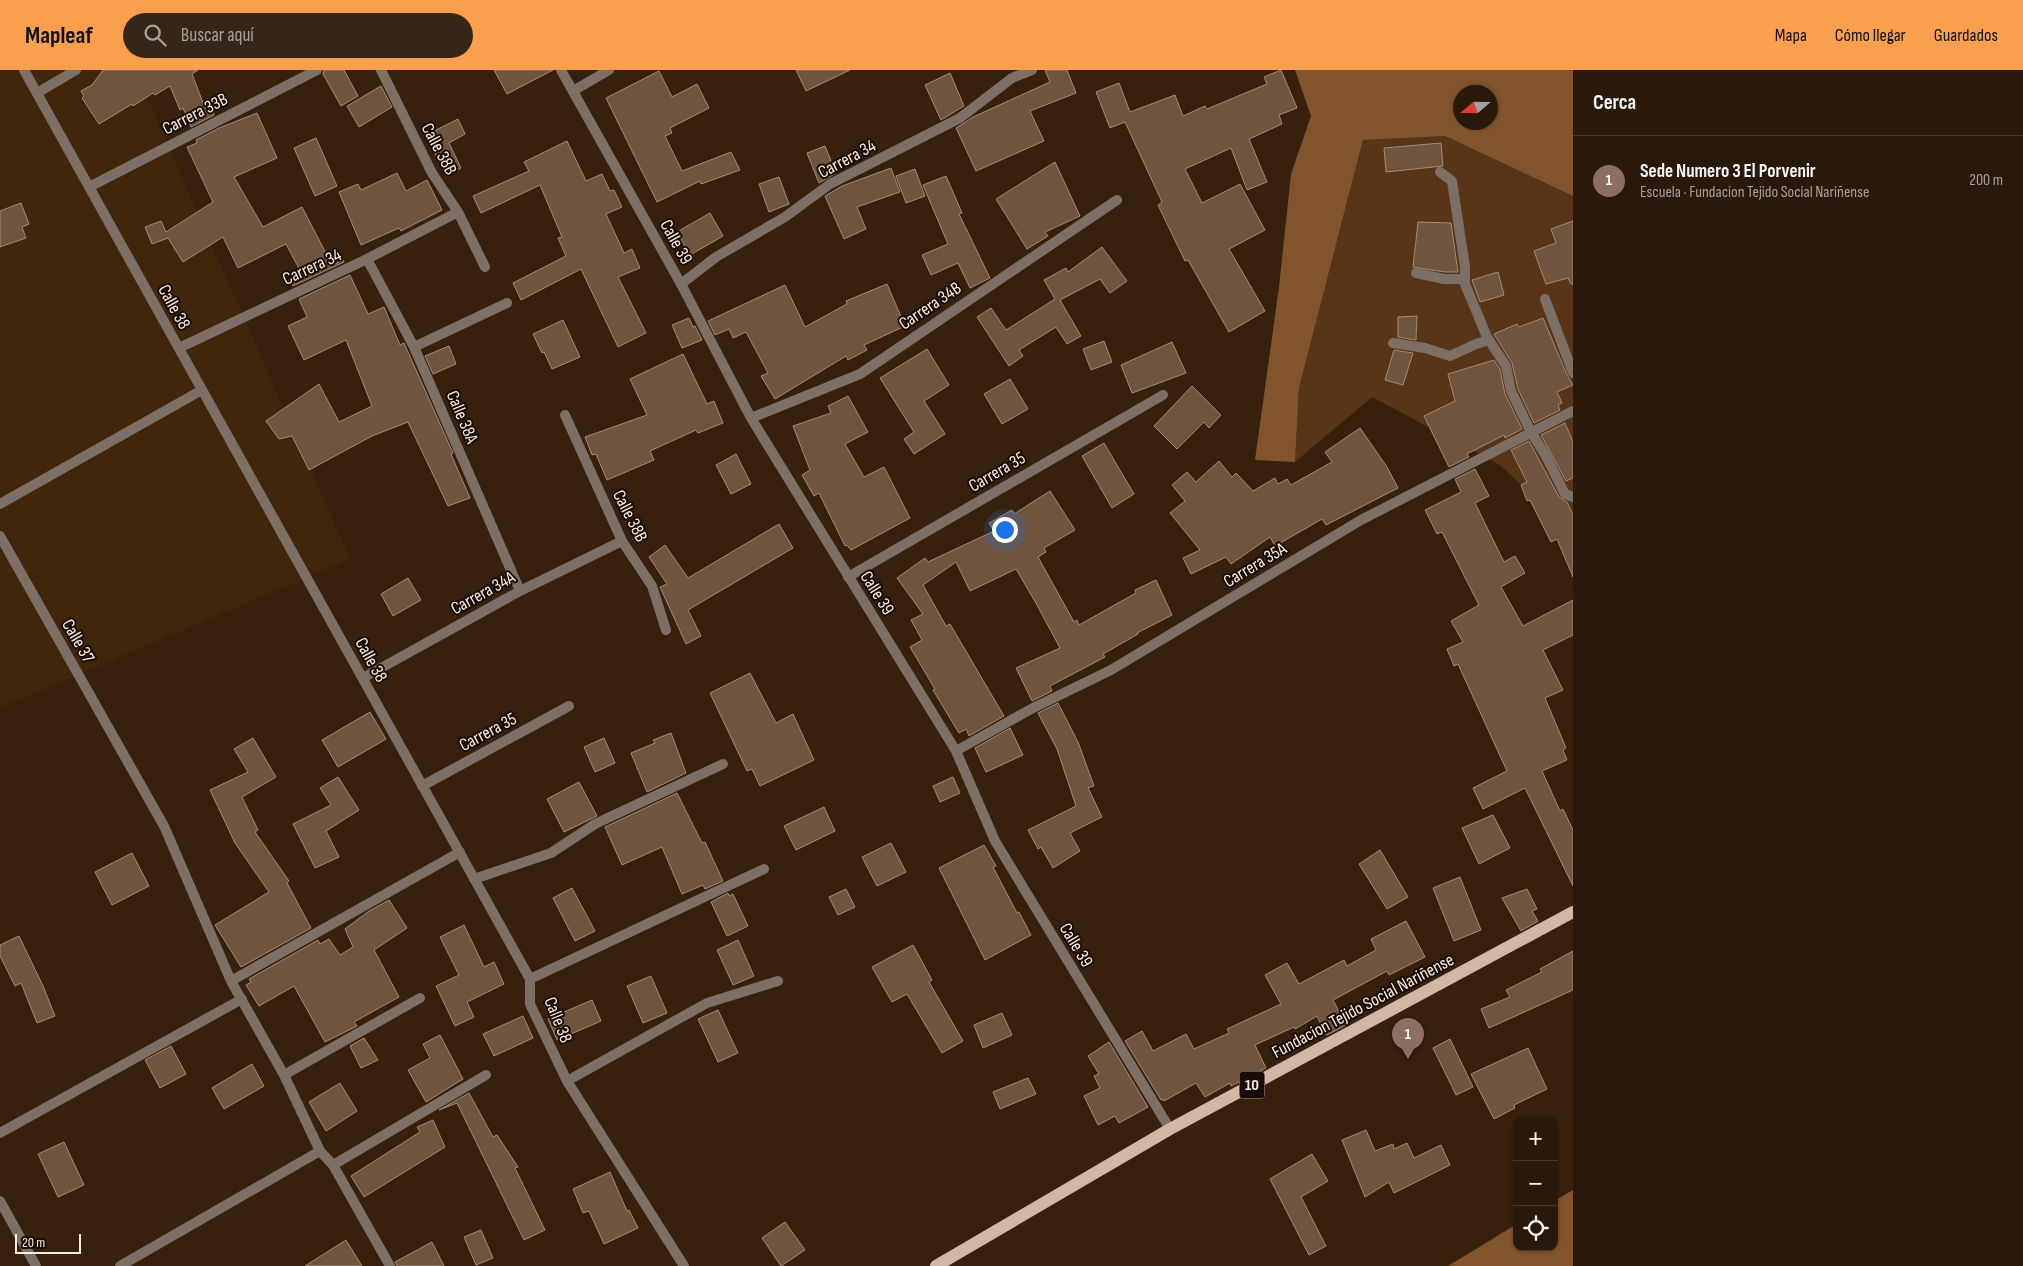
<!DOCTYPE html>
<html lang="es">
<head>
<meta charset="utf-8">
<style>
  body { margin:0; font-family:"Sofia Sans Condensed",sans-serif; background:#352618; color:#f1f3f6 }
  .controls { position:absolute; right:15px; bottom:15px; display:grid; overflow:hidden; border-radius:10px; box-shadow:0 1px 4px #0004 }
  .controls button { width:45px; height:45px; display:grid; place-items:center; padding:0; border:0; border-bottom:1px solid #45382b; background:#29190a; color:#f1f3f6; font:25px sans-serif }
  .compass { position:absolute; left:1453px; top:15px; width:45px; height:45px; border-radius:50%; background:#29190a; box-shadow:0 1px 4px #0004; rotate:250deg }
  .scale { position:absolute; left:15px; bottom:12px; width:66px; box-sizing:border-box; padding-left:5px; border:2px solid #fcece0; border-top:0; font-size:14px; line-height:18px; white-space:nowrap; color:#fcece0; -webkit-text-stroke:4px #170d06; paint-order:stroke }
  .you { position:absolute; left:1004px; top:459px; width:18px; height:18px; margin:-12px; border:4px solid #fff; border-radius:50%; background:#1a73e8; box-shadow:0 0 0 8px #1a73e833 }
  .badge { display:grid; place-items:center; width:32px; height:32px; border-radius:50%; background:#fa9f4e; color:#fff; font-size:16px; font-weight:700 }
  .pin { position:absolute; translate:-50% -41px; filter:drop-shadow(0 1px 2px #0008) }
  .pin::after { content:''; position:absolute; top:26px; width:18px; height:15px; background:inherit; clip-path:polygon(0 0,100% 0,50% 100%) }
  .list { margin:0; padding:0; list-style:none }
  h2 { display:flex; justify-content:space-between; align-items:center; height:65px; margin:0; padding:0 20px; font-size:21px }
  h2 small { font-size:16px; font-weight:400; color:#a5a09c }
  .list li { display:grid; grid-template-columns:32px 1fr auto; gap:15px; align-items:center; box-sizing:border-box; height:90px; padding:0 20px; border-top:1px solid #45382b }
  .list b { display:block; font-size:19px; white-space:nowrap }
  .list p { margin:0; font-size:16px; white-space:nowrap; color:#a5a09c }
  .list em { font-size:16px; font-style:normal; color:#a5a09c }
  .icon { flex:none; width:28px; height:28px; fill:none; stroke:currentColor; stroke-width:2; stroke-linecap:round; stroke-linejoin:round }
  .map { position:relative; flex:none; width:1573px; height:1196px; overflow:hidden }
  header { display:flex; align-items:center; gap:30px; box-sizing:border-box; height:70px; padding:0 25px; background:#fa9f4e; color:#111 }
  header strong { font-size:24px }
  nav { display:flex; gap:28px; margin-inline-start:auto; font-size:18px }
  .search { width:350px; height:45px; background:#352618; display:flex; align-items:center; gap:12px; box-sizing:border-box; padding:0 18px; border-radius:28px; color:#a5a09c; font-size:19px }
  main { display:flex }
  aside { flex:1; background:#29190a }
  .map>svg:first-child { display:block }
  .built { fill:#41260c }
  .green { fill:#583517 }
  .water { fill:#81542d; fill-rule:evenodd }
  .building { fill:#6f5540; stroke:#a68a74 }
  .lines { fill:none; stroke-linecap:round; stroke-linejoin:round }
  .pedestrian { stroke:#7b6f66; stroke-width:10 }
  .minor { stroke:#7b6f66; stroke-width:10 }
  .primary { stroke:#d1b8a5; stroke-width:12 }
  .labels { text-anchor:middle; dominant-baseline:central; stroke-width:4; stroke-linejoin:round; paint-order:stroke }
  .shield { fill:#170d06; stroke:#b7a99f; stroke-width:1 }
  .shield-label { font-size:16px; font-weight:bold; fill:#fcece0 }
  .street-label { font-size:18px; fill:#fcece0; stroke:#170d06 }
</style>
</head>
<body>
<header>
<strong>Mapleaf</strong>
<div class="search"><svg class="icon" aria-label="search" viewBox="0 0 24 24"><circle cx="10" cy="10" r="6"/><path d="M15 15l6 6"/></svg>Buscar aquí</div>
<nav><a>Mapa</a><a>Cómo llegar</a><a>Guardados</a></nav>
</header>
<main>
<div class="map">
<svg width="1573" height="1196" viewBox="0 0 1573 1196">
  <rect width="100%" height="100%" fill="#37210d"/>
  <!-- built -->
  <path class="built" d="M0,0H135L350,489L0,638Z"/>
  <!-- green -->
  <path class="green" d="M1445,66L1573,126V465L1500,395L1372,327L1295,392L1299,318L1363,70Z"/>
  <!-- water -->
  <path class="water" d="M1295,0H1573V126L1445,66L1363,70L1299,318L1295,392L1255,390L1279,217L1291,104L1311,46ZM1460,22H1490V52H1460Z
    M1573,1120V1196H1448L1517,1154V1177H1554V1131Z"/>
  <!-- building -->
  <path class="building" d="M103,0H198L192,4L205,38L208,37L209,41L212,40L214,45L191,57L183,38L180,40L170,16L155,25L153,23L133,36L132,34L99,54L82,28L84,26L81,21L92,15Z
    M324,0H344L358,26L341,36L323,4Z
    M494,0H553L507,24Z
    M796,0H850L806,21Z
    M1045,0H1067L1076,23L1030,41L1044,71L976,101L956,58L973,47L1050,12Z
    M1281,0L1297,38L1279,45L1282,54L1249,69L1267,112L1247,120L1231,78L1185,99L1202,133L1240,114L1265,160L1229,179L1265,241L1229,262L1188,190L1185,191L1158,135L1162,132L1125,52L1110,58L1096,22L1119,13L1130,42L1175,25L1183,46L1205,36L1207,39L1267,14L1264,7Z
    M659,1L672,27L697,14L709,38L670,58L672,63L665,66L682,101L731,82L740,100L701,114L700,111L657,132L606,28Z
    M950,3L964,36L941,50L925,15Z
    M381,16L392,37L359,57L347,36Z
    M257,43L277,88L234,107L263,157L302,137L332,195L343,190L344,192L293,216L292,213L304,208L286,174L238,198L223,167L183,192L168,168L152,174L145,157L161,151L166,162L213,132L187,77L197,73L196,70L219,58Z
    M458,49L465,64L449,73L461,98L446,106L426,65Z
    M316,68L337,116L315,126L294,78Z
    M567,71L586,111L602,104L610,121L614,120L622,137L606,144L624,183L632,179L640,198L618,207L646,263L618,277L581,199L521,230L513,213L566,186L558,168L562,167L540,115L481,143L473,126L529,101L524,92Z
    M1441,73L1443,96L1386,102L1384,78Z
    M825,76L836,103L819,113L807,83Z
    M1055,92L1080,146L1045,162L1048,166L1027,179L996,129Z
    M891,98L900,122L857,137L866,159L844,169L825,126L842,116Z
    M915,99L925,126L906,133L896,106Z
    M397,103L406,121L427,110L442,140L401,161L399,158L361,175L339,122L358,114L361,120Z
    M946,106L962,143L959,144L990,208L970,218L958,193L931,205L922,185L948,174L923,115Z
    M779,107L789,134L769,142L759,114Z
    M21,133L29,154L22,157L26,168L0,177V141Z
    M710,143L723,166L690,185L677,162Z
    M1573,151V214H1571L1568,208L1546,214L1534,181L1556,173L1551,159Z
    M1418,152L1451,153L1458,202H1445L1413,197Z
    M1102,177L1127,211L1110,223L1100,209L1060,230L1081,266L1067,274L1056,257L1019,280L1023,286L1009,296L977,247L991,238L1006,260L1055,229L1044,210L1066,198L1068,202Z
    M1498,202L1504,225L1480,232L1472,210Z
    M350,205L368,244L384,237L400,275L404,273L453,383L451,384L470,428L448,436L408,352L372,366L309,400L292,366L279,369L266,351L319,314L339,352L372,336L346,270L304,290L288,256L307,247L299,229Z
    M887,214L905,256L864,275L867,280L848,290L846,286L775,329L761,306L768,303L746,262L733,268L729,259L715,265L708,251L785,215L805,257L847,234L846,231Z
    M1417,246L1416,270L1398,267V247Z
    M689,248L693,257L695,256L702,270L682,278L672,255Z
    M1543,248L1567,305L1573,315L1557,322L1562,333L1558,335L1560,340L1534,353L1518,319L1512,293L1494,264L1517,254L1519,257Z
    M563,250L580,287L552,299L544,282L542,283L533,264Z
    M1104,271L1112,292L1091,300L1083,279Z
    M1172,272L1186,303L1132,323L1121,295Z
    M449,276L456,294L433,304L425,286Z
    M927,279L949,315L924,331L945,364L914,384L904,369L914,362L880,308Z
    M1394,280L1413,283L1403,315L1385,310Z
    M683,284L707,334L714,331L723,353L698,363L696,360L650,381L654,390L607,410L596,384L592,385L585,367L647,345L630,309Z
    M1494,290L1500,299L1505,324L1522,359L1505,368L1504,365L1467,384L1469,387L1449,397L1424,346L1455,331L1448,304Z
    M1010,309L1028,339L1002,354L984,324Z
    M1192,316L1221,345L1209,358L1204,352L1177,379L1154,356Z
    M848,326L868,362L845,374L864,407L884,397L910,448L851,480L847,475L845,476L819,423L814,426L802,405L810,400L793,356L831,343L828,336Z
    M1565,353L1573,372V408L1566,411L1541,365Z
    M1360,358L1387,397L1398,418L1326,455L1322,449L1275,476L1270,467L1231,494L1226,487L1191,504L1183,488L1200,480L1170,443L1185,431L1172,415L1187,402L1196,412L1219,391L1232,407L1236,403L1253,421L1275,408L1278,414L1287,409L1291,415L1332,392L1325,382Z
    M1529,371L1559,427L1567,432L1573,445V507L1557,469L1551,472L1530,430L1527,431L1521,415L1527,412L1511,380Z
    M1104,373L1134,424L1112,438L1082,386Z
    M736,384L751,414L731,424L716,395Z
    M1475,399L1489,426L1475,433L1504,492L1515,486L1525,503L1501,517L1523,556L1573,530V565L1543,580L1563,620L1545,628L1566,678L1563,680L1567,690L1542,701L1560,741L1563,739L1573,760V816L1525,718L1483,739L1473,718L1507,701L1458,594L1454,596L1447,579L1463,572L1451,551L1479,535L1442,462L1437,464L1425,440L1461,422L1455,409Z
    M1050,421L1075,460L1044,478L1046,482L1038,487L1074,552L1077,550L1079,555L1136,523L1135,520L1156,510L1172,545L1137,563L1138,564L1103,584L1105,587L1050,616L1052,621L1032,631L1016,598L1060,578L1037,535L1016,499L970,521L956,492L923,515L946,556L950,554L1004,646L969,666L966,659L959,663L933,620L935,619L910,577L922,570L911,550L923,544L897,508L925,488L928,492L994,461L989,453L1012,440L1014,444Z
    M779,454L793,478L688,540L701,566L686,574L660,517L667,514L649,487L665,475L688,508Z
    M408,508L421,530L393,546L381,524Z
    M750,603L776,653L793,644L814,690L760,716L752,699L747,701L710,623Z
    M1058,633L1078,672L1094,716L1088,718L1102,747L1070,763L1080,781L1053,798L1041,777L1038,779L1028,760L1076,736L1057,679L1038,643Z
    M370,642L386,669L338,697L322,670Z
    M1010,658L1023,685L986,702L975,678Z
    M671,663L686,703L647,722L631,683L655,673L653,670Z
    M253,668L276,707L242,727L258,760L255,762L289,811L287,813L311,858L241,897L215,855L269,822L235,773L210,720L248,702L234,679Z
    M604,668L615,693L595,702L584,677Z
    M338,707L359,740L326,761L339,787L315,798L293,754L331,735L320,718Z
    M953,707L960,723L940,732L933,716Z
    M579,712L597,746L564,762L547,729Z
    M677,723L702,773L705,772L723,811L705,819L703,815L682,824L662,777L622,795L605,757Z
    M824,737L835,761L796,780L784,756Z
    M1493,745L1510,778L1479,794L1462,758Z
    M891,773L906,802L877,816L862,787Z
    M984,775L996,796L993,797L1017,843L1019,842L1031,865L985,890L939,798Z
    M1380,780L1408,827L1387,839L1359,794Z
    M132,783L149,816L112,835L95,802Z
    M1460,807L1481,860L1454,871L1433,818Z
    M572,818L595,861L575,871L553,828Z
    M846,819L855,837L838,845L829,827Z
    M1527,819L1537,839L1532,841L1538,851L1521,861L1502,828Z
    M728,823L729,826L733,824L748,856L727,866L711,832Z
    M389,830L407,858L374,880L399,927L354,952L357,956L325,972L294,916L259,936L246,915L251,912L249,909L318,870L320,874L329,869L340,885L353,877L345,859L369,841Z
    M1406,851L1425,887L1389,905L1387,901L1333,930L1346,955L1331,963L1326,965L1317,946L1295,959L1294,957L1255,975L1266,998L1231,1016L1230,1013L1205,1027L1196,1013L1164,1031L1163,1029L1161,1030L1125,971L1142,961L1153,981L1186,964L1194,979L1229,963L1227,959L1281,934L1265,905L1287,893L1299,914L1344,890L1347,896L1376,880L1371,869Z
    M464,855L484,897L494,892L504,914L467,932L474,947L455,956L436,916L459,905L440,867Z
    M19,866L43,916L55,946L37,953L21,913L15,916L0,886V875Z
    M738,870L754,906L733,915L717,880Z
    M913,875L932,910L929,912L963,971L942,983L907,924L892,932L872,897Z
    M1573,881V920L1489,958L1481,939L1510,927L1506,920L1542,902L1540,899Z
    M651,906L667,943L643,953L627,916Z
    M592,930L601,951L557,970L548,949Z
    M718,940L738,983L718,992L698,949Z
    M1002,943L1012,965L983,978L974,955Z
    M523,946L533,968L494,986L483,964Z
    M440,965L463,1009L426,1032L408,1000L430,988L423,974Z
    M364,968L378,990L361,998L350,976Z
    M1450,969L1473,1017L1456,1025L1433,978Z
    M1109,972L1148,1037L1119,1053L1115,1046L1098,1055L1084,1026L1100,1018L1094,1006L1099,1004L1088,986Z
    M171,976L186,1004L160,1018L145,990Z
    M1528,978L1547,1019L1514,1035L1515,1038L1494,1049L1471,1004Z
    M252,994L264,1016L224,1039L212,1018Z
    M1028,1008L1036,1024L1000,1039L993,1022Z
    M340,1013L357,1041L326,1061L309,1032Z
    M469,1023L493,1067L497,1065L518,1097L515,1098L545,1160L524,1170L457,1033L439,1040Z
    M433,1050L445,1077L364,1127L351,1106L420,1062L417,1057Z
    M1366,1060L1375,1081L1393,1074L1394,1079L1407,1073L1414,1088L1441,1075L1450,1095L1394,1123L1389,1112L1365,1127L1342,1070Z
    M64,1072L84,1115L58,1127L38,1084Z
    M1312,1084L1328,1111L1301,1127L1326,1176L1309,1185L1270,1109Z
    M610,1102L627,1141L629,1140L638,1158L604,1174L589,1141L583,1143L573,1119Z
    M785,1152L805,1180L781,1196L762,1168Z
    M481,1160L493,1188L476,1195L464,1167Z
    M346,1170L362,1196H305Z
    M432,1172L444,1196H397L395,1192Z"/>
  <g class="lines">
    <!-- pedestrian -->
    <path class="pedestrian" d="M573,21L609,0
      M1440,102L1452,111L1465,197V214L1487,267L1506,296L1511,321L1531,362L1546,386L1565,424L1573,427
      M1416,203L1444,209H1465
      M681,214L716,187L785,147L830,114L960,48L1012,8L1032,0
      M1545,229L1573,303
      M1393,273L1425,278L1450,286L1476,274L1489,270"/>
    <!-- minor -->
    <path class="minor" d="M24,0L530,909V934L567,1011L684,1196
      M381,0L432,103L458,142L485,197
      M561,0L681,214L751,348L956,681L995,771L1170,1059
      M37,23L76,0
      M89,117L317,0
      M367,189L414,277L520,521
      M414,277L507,233
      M179,278L367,189L458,142
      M565,345L622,471L652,516L666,560
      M751,348L860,304L1117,130
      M0,434L202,320
      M0,466L164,756L231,911L284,1005L320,1081L333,1095L390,1196
      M848,507L1163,325
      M363,608L520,521L622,471
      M956,681L1031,639L1111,600L1361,450L1573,341
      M422,716L569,636
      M474,809L551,783L595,754L723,694
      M530,909L764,799
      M231,911L460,782
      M284,1005L420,928
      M567,1011L707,933L778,911
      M0,1063L242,929
      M333,1095L486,1005
      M0,1131L36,1196
      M120,1196L320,1081"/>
    <!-- primary -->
    <path class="primary" d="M936,1196L1170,1059L1573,842"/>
  </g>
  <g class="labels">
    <!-- shield labels -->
    <rect class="shield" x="1239.5" y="1001.5" width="25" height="27" rx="4"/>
    <g class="shield-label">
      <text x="1252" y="1015">10</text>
    </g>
    <!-- street labels -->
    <g class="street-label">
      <text transform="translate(195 44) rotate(-27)">Carrera 33B</text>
      <text transform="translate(439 79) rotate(62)">Calle 38B</text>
      <text transform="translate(847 89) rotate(-28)">Carrera 34</text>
      <text transform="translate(676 172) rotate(61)">Calle 39</text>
      <text transform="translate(312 197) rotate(-25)">Carrera 34</text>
      <text transform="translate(930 236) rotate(-34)">Carrera 34B</text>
      <text transform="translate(174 237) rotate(61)">Calle 38</text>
      <text transform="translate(462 347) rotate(67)">Calle 38A</text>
      <text transform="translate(997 402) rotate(-30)">Carrera 35</text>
      <text transform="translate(630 446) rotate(63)">Calle 38B</text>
      <text transform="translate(1255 495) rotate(-31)">Carrera 35A</text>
      <text transform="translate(483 523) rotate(-29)">Carrera 34A</text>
      <text transform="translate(877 523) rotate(58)">Calle 39</text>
      <text transform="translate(78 571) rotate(60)">Calle 37</text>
      <text transform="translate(371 590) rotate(61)">Calle 38</text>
      <text transform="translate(488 662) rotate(-28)">Carrera 35</text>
      <text transform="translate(1076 875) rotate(59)">Calle 39</text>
      <text transform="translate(1363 936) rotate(-28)">Fundacion Tejido Social Nariñense</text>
      <text transform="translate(558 950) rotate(68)">Calle 38</text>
    </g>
  </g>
</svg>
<div class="controls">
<button>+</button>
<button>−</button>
<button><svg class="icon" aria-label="locate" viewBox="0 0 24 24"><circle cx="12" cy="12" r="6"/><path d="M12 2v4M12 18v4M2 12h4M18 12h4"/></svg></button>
</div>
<svg class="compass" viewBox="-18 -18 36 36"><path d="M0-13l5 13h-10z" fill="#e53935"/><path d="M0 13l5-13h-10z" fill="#a5a09c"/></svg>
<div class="scale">20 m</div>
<div class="you"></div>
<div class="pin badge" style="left:1408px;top:989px;background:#8d6e63">1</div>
</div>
<aside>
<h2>Cerca<small></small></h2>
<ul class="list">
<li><span class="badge" style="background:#8d6e63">1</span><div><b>Sede Numero 3 El Porvenir</b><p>Escuela · Fundacion Tejido Social Nariñense</p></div><em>200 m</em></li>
</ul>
</aside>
</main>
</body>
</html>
